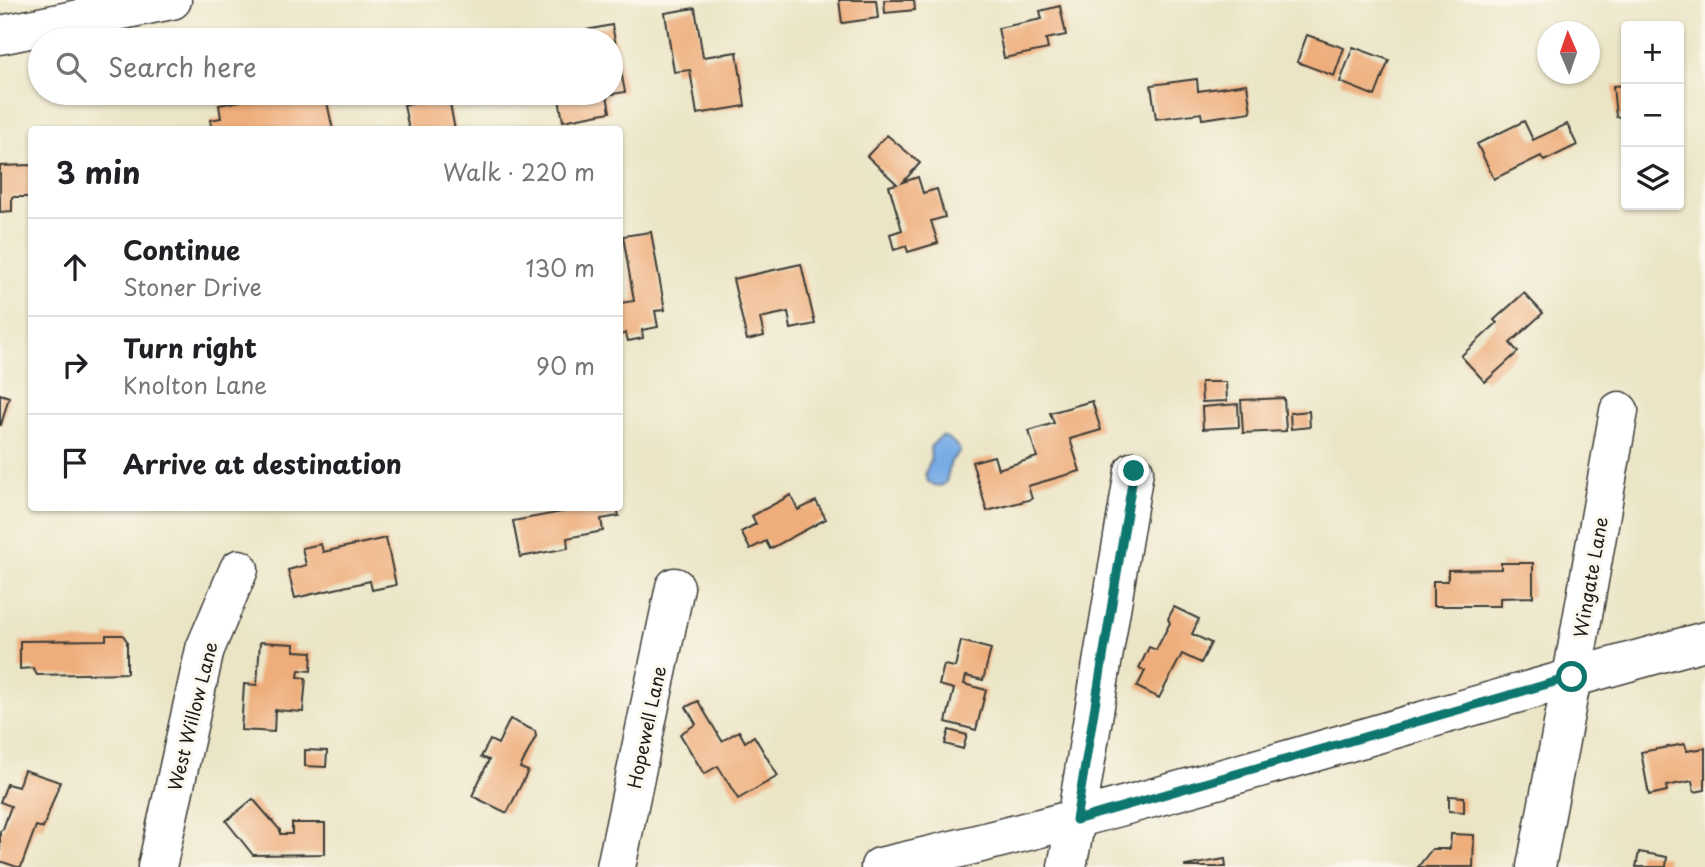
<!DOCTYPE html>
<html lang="en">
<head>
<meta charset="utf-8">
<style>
  body { margin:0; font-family:"Playpen Sans",sans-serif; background:#f6f6f6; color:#202124 }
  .controls { position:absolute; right:21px; top:21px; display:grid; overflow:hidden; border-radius:7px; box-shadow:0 2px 5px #0004 }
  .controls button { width:63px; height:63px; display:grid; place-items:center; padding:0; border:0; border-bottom:2px solid #e0e0e0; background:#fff; color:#202124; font:35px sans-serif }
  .compass { position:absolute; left:1537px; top:21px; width:63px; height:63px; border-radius:50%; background:#fff; box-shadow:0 2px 5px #0004; rotate:358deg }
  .stop { position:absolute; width:21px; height:21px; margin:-16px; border:5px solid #0f766e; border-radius:50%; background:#fff }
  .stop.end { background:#0f766e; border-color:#fff; box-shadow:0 2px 7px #0008 }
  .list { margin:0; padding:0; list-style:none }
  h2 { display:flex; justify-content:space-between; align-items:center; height:91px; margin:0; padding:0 28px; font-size:30px }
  h2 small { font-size:23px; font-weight:400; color:#757577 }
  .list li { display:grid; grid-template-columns:46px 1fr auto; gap:21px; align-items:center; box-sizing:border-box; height:98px; padding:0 28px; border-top:2px solid #e0e0e0 }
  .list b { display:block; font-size:26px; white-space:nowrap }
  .list p { margin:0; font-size:23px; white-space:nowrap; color:#757577 }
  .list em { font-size:23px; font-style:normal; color:#757577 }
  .icon { flex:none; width:38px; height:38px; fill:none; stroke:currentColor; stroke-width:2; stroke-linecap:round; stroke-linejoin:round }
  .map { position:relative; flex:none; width:1705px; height:867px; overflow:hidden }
  .search { position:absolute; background:#fff; box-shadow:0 2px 5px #0004; left:28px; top:28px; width:595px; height:77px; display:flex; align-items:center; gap:18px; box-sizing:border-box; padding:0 24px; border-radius:38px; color:#757577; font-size:26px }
  .panel { position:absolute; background:#fff; box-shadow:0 2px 5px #0004; left:28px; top:126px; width:595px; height:385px; border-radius:7px }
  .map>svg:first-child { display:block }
  .water { fill:#78ace5; stroke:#4a6480; stroke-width:2 }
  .building { fill:#eead7a }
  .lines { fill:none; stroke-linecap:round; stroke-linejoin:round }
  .minor-casing { stroke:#3b3a36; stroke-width:41 }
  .minor { stroke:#fff; stroke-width:38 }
  .route { stroke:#0f766e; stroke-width:9 }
  .labels { text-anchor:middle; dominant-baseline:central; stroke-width:6; stroke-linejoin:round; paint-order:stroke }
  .street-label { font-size:18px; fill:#1c1c1c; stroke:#fbf7ec }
</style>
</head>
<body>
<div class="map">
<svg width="1705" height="867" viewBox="0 0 1705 867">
  <rect width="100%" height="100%" fill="#fbf7ec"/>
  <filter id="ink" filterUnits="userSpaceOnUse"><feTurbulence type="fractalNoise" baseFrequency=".0143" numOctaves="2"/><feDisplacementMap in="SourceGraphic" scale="14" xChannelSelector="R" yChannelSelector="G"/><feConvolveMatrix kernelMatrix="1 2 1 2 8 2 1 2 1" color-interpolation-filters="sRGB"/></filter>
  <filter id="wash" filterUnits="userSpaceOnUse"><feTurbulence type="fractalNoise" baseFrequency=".00686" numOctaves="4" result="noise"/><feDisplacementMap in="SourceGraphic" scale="28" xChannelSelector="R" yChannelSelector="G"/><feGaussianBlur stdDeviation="1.57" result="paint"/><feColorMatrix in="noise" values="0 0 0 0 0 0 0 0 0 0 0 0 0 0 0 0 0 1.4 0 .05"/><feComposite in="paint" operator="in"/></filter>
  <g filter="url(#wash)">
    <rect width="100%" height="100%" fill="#ebe5c6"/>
    <!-- water -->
    <path class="water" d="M941,436C948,437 957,444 960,451L951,461L946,482C940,489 933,485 927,481L925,473L931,460L930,447Z"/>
    <g id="blocks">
      <!-- building -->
      <path class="building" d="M839,0H876L878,18L842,23Z
        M884,0H914L915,10L885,13Z
        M1060,6L1066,35L1046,39L1048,49L1004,58L998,28L1042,19L1040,11Z
        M695,8L703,57L737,52L745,106L697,114L690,70L674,72L665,13Z
        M612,25L625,92L607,95L610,112L563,121L558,93H611V40H583L581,31Z
        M1307,35L1344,48L1334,76L1297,62Z
        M1353,47L1389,60L1375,96L1340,82Z
        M1197,79L1198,91L1247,84L1251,112L1202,119L1201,113L1156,119L1151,85Z
        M1626,85V116L1616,117L1613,86Z
        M268,93H325L333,130H212L210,120L221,118L219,105L268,96Z
        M413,93H448L455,130H409L404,105L415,103Z
        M1524,121L1533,140L1567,124L1577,145L1544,161L1541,156L1494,179L1477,144Z
        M887,135L920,163L903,182L918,177L923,193L937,189L945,217L931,221L938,243L908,252L906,246L894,250L890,234L902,230L889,186L897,184L867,156Z
        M32,165V197H12V211L0,212V166Z
        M651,232L665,310L655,311L658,327L642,330L643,338L628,341L626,333L620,335V303L634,301L623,236Z
        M801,264L815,324L791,329L788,312L760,318L764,336L747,340L733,279Z
        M1524,293L1543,313L1510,343L1518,352L1485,382L1461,356L1497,323L1494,320Z
        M1201,382H1226L1227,401L1202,402Z
        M0,394L9,397L1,425H0Z
        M1284,398L1286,431L1243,433L1241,400Z
        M1092,401L1101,430L1070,439L1080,471L1028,486L1032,499L987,511L972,462L994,456L998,469L1037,457L1029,431L1054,423L1050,413Z
        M1238,404L1239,427L1203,429L1202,407Z
        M1309,411L1310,427L1291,429L1290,413Z
        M791,495L798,510L816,501L826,519L770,549L766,541L750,549L741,532L756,524L752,516Z
        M573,508H617L619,516L601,519L603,531L567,538L568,548L520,557L513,521L573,510Z
        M386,538L396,585L372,590L370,581L295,598L288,570L306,565L302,548L321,544L323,552Z
        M1501,563H1533V597L1500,598V606H1433V581H1448V570L1501,569Z
        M1174,607L1199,619L1192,634L1211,643L1201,663L1182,654L1159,698L1137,687L1145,671L1139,668L1149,647L1156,650L1170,623L1168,619Z
        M106,635H123L127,641V673L37,675L33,668L20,669V641L106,640Z
        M961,641L991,649L983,680L966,676L964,684L986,690L976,730L946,722L954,689L939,685L944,665L955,667Z
        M260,642L294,644V651L312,652L311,671L299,670L298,677L306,678L303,712L275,710L274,732L241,730L244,684L257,685Z
        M698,701L722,741L739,731L745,742L754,736L778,776L738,799L718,766L704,774L680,734L696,724L686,707Z
        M510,719L535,731L536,736L520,768L528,771L507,813L472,796L489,760L481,757L490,740L498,744Z
        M949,730L967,735L963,749L945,744Z
        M1685,744L1687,751L1705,748V790L1694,792L1692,781L1666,786L1667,791L1649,795L1641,752Z
        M305,750L327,751L326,767L305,766Z
        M24,770L60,782L43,828L36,826L21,867H17L0,861V831L3,829L11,806L0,802L7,784L18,787Z
        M1449,796L1464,797V812L1449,811Z
        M253,799L280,830V834H292V823H325V854L253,855L226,821Z
        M1451,834L1474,835L1473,867H1418L1432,849H1450Z
        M1639,852L1667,857L1666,867H1636Z
        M1225,859L1226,867H1185V866Z"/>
    </g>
  </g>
  <g filter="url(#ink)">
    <use href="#blocks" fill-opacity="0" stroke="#3b3a36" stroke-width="2"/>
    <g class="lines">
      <defs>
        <path id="minor" d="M0,35L172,0
          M157,867L205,649L239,569
          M616,867L675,587
          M880,867C1158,804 1430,715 1705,641
          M1067,867L1076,820L1134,471
          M1536,867L1572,677L1619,411"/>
      </defs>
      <!-- minor casing -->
      <use href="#minor" class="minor-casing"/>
      <!-- minor -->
      <use href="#minor" class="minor"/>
    </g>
  </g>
  <g class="lines" filter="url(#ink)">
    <!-- route -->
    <path class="route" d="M1134,471L1076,820L1572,677"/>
  </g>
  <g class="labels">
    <!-- street labels -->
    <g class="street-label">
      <text transform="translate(1590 577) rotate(-80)">Wingate Lane</text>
      <text transform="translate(192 716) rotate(-76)">West Willow Lane</text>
      <text transform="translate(646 727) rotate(-78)">Hopewell Lane</text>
    </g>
  </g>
</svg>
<div class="controls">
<button>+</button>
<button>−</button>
<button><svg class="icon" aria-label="layers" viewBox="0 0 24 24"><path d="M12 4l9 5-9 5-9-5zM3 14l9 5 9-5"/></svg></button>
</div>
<svg class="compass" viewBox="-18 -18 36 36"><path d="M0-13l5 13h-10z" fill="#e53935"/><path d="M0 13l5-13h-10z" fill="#757577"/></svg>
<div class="stop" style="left:1572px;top:677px"></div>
<div class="stop end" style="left:1134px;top:471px"></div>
<div class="search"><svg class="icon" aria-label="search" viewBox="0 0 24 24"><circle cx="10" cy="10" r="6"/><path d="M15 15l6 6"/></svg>Search here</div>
<section class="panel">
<h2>3 min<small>Walk · 220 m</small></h2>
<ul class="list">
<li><svg class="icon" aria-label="ahead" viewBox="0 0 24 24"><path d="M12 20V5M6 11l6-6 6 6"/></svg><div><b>Continue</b><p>Stoner Drive</p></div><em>130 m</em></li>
<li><svg class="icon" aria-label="right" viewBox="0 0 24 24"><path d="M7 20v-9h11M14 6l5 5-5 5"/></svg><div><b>Turn right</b><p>Knolton Lane</p></div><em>90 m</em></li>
<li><svg class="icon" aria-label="arrive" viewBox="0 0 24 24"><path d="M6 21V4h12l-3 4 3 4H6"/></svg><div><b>Arrive at destination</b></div></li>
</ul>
</section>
</div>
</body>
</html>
